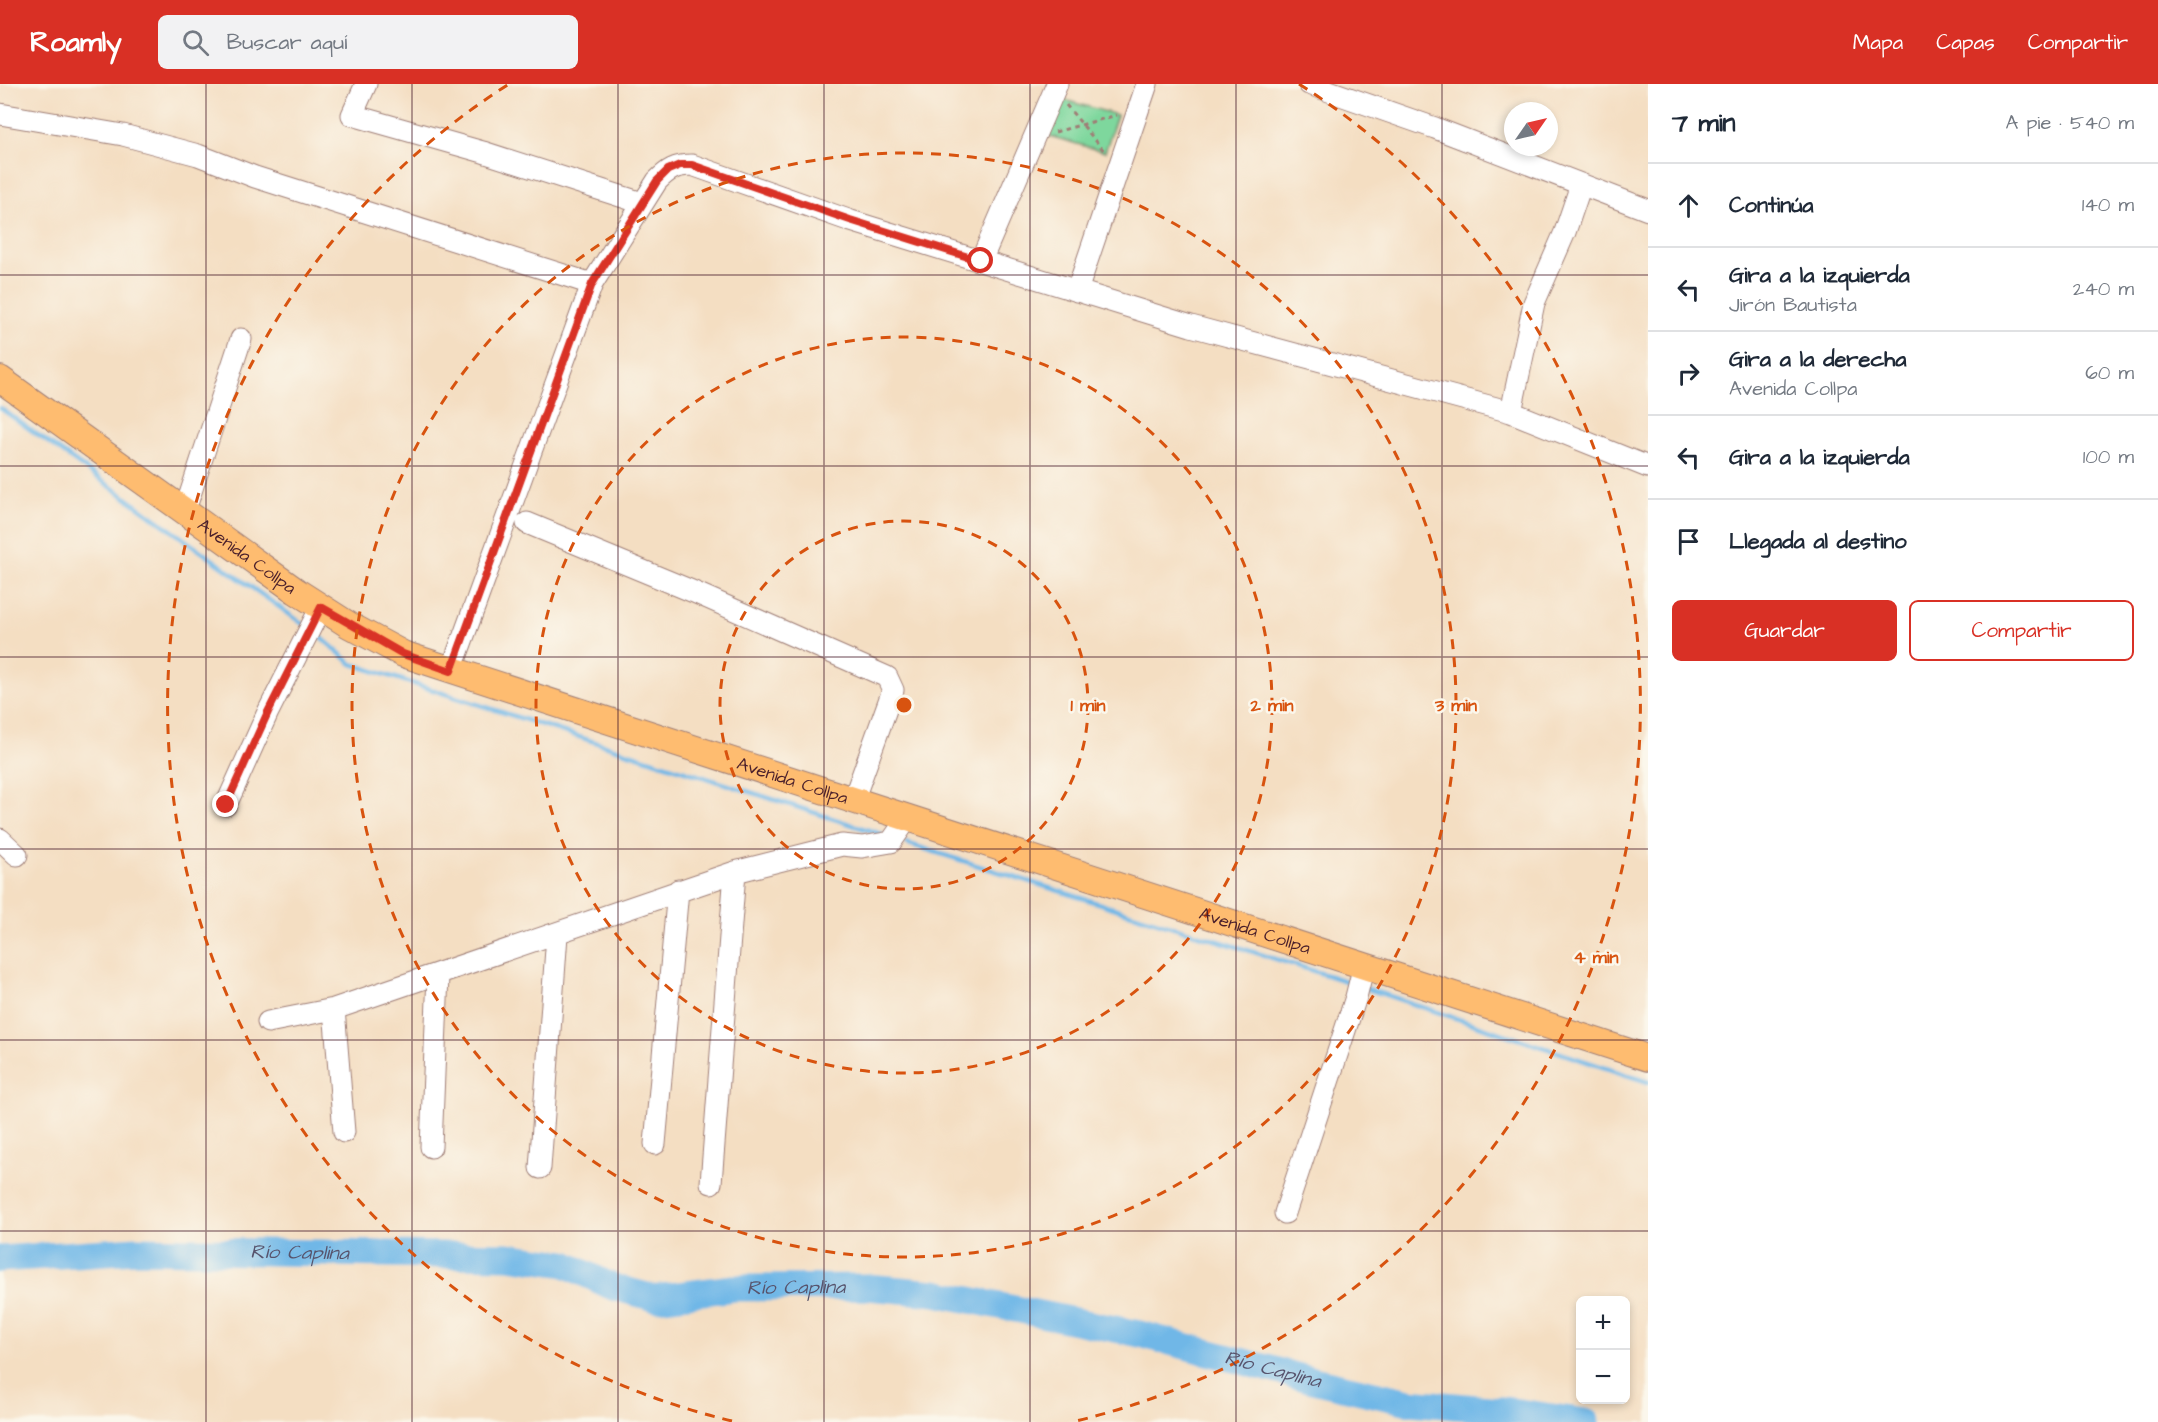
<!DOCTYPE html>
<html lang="es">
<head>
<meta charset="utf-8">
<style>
  body { margin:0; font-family:"Architects Daughter",sans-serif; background:#f2f2f3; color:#1f2937 }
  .controls { position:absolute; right:18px; bottom:18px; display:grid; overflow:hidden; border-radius:9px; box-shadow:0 3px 9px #0003 }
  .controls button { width:54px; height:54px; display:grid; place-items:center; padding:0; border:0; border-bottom:2px solid #e0e1e3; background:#fff; color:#1f2937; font:30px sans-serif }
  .compass { position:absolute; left:1504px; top:18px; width:54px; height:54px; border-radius:50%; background:#fff; box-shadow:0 3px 9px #0003; rotate:56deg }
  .stop { position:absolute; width:18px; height:18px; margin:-14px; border:4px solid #d93025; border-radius:50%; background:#fff }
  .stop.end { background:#d93025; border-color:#fff; box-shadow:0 2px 6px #0008 }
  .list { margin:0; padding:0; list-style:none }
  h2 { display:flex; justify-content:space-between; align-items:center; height:78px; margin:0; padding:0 24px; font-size:26px }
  h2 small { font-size:20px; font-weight:400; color:#747a83 }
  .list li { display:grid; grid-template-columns:39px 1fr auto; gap:18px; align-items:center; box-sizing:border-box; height:84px; padding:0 24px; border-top:2px solid #e0e1e3 }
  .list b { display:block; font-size:22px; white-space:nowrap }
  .list p { margin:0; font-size:20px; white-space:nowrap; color:#747a83 }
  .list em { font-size:20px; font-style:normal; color:#747a83 }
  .actions { display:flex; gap:12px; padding:18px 24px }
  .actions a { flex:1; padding:14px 0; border:2px solid #d93025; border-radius:9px; text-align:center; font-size:21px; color:#d93025 }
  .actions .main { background:#d93025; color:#fff }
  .icon { flex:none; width:33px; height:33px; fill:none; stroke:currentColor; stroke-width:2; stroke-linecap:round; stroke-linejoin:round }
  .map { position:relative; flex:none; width:1648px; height:1338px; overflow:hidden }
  header { display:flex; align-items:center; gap:36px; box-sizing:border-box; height:84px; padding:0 30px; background:#d93025; color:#fff }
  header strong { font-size:28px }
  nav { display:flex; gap:33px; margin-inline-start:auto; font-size:21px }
  .search { width:420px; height:54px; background:#f2f2f3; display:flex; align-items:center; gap:15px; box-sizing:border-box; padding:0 21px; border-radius:9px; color:#747a83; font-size:22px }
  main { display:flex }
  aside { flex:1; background:#fff }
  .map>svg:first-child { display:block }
  .green { fill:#7ed79d; stroke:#647b64; stroke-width:1.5 }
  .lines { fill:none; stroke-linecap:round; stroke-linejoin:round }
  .stream { stroke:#6fb7e7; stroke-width:4.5 }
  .river { stroke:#6fb7e7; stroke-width:27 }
  .minor-casing { stroke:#9f7e76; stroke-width:23 }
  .major-casing { stroke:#9f7e76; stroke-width:28 }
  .path { stroke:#9f7e76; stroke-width:3; stroke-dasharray:4.5 4.5; stroke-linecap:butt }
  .minor { stroke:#fff; stroke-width:21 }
  .major { stroke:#febc70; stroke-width:26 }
  .route { stroke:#d93025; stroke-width:8 }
  .grid { fill:none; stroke:#4a1f2b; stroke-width:1.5; stroke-opacity:0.55 }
  .ring { fill:none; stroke:#d8530f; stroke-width:3; stroke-dasharray:10 8 }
  .labels { text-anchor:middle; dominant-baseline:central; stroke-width:5; stroke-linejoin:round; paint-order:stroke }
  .street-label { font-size:18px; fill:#4a1f2b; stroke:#fbf7ec }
  .water-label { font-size:20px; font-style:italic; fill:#57546d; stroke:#fbf7ec }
  .centre { fill:#d8530f; stroke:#fbf7ec; stroke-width:3 }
  .ring-label { font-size:18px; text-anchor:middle; font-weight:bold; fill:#d8530f; stroke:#fbf7ec; stroke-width:5; stroke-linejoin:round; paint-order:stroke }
</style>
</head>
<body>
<header>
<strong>Roamly</strong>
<div class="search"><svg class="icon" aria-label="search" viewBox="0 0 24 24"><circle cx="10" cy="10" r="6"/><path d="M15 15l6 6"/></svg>Buscar aquí</div>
<nav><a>Mapa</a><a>Capas</a><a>Compartir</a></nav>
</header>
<main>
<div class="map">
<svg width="1648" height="1338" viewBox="0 0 1648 1338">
  <rect width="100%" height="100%" fill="#fbf7ec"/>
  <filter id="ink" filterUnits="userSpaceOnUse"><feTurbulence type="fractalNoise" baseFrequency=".0167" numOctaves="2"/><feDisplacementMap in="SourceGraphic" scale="12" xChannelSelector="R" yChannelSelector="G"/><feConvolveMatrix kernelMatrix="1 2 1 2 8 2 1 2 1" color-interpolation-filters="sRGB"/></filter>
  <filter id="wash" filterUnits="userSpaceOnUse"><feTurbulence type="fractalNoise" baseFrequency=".008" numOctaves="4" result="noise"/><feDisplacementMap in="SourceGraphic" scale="24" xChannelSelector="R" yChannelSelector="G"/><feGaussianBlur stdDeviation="1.35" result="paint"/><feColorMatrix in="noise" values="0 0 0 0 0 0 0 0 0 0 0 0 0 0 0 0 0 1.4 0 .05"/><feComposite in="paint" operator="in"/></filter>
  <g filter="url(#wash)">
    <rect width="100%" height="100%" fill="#f4dec2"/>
    <!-- green -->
    <path class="green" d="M1061,15L1117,31L1105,68L1046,51Z"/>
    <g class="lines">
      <!-- stream -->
      <path class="stream" d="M0,324L303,540
        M316,549L352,580L881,750
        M906,759L1352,899
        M1365,904L1648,998"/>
      <!-- river -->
      <path class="river" id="s1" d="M0,1175L137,1166L508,1172L565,1180L613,1203L655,1214L734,1204L867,1203L935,1209L1140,1250L1304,1294L1409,1318L1512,1327L1586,1338"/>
    </g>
  </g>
  <g filter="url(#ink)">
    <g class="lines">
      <defs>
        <path id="minor" d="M366,0L352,31L483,68L642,119
          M1309,0L1435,44L1648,126
          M0,30L123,51L198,71L255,93L592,200
          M981,177L1057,0
          M1077,207L1147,0
          M1511,328L1534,219L1565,148L1581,101
          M185,426L241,255
          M527,439L694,508L887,593L893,606L853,717
          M451,587L592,200L657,97C668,86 675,81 692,81L851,137L1191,242L1511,328L1648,383
          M226,721L268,628L321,523
          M0,755L17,771
          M334,925L344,1048
          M268,938L334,925L735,788L842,761L862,763L891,758L907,735
          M655,1060L678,806
          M431,1063L438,891
          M540,1084L557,851
          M711,1099L735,788
          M1285,1129L1356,913L1364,881"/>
        <g id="major">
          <path id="s2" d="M0,295L296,507L349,541L403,570L1648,974"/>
        </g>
      </defs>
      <!-- minor casing -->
      <use href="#minor" class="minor-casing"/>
      <!-- major casing -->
      <use href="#major" class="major-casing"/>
      <!-- path -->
      <path class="path" d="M1066,21L1105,68
        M1055,48L1117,31"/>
      <!-- minor -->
      <use href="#minor" class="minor"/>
      <!-- major -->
      <use href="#major" class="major"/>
    </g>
  </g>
  <g class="lines" filter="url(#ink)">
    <!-- route -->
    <path class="route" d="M226,721L268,628L321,523L403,570L451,587L592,200L657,97L668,86L680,81H692L850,136L981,177"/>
  </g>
  <!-- grid -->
  <path class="grid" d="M206,0V1338M412,0V1338M618,0V1338M824,0V1338M1030,0V1338M1236,0V1338M1442,0V1338M0,191H1648M0,382H1648M0,573H1648M0,765H1648M0,956H1648M0,1147H1648"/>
  <!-- distance rings -->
  <g class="ring">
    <circle cx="904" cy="621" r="184"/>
    <circle cx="904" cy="621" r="368"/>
    <circle cx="904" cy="621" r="552"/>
    <path d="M732 1337A736 736 0 0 1 509 0M1299 0A736 736 0 0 1 1076 1337"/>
  </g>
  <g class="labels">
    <!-- street labels -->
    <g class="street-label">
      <text stroke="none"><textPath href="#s2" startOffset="304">Avenida Collpa</textPath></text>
      <text stroke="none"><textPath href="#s2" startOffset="898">Avenida Collpa</textPath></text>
      <text stroke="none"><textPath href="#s2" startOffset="1384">Avenida Collpa</textPath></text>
    </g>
    <!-- water labels -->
    <g class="water-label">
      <text stroke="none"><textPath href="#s1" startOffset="300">Río Caplina</textPath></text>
      <text stroke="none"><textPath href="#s1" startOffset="804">Río Caplina</textPath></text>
      <text stroke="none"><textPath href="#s1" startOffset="1290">Río Caplina</textPath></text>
    </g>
  </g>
  <circle cx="904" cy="621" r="9" class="centre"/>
  <g class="ring-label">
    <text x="1088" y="627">1 min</text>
    <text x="1272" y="627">2 min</text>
    <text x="1456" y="627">3 min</text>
    <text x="1596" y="879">4 min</text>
  </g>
</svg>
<div class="controls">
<button>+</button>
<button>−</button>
</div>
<svg class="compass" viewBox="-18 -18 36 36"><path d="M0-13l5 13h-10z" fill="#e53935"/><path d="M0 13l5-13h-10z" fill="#747a83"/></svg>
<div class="stop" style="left:981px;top:177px"></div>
<div class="stop end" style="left:226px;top:721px"></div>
</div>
<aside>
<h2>7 min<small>A pie · 540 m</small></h2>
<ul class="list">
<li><svg class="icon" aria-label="ahead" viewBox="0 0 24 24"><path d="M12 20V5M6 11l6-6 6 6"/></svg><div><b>Continúa</b></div><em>140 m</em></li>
<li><svg class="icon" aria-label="left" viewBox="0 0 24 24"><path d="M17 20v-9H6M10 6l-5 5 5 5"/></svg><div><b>Gira a la izquierda</b><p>Jirón Bautista</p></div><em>240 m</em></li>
<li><svg class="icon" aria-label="right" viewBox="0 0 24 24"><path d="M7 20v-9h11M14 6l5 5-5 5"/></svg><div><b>Gira a la derecha</b><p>Avenida Collpa</p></div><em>60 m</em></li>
<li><svg class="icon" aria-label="left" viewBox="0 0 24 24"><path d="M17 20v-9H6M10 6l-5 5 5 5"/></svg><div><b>Gira a la izquierda</b></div><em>100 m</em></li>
<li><svg class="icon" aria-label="arrive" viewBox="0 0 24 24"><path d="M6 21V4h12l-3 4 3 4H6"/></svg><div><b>Llegada al destino</b></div></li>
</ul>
<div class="actions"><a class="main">Guardar</a><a>Compartir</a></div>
</aside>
</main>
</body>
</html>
